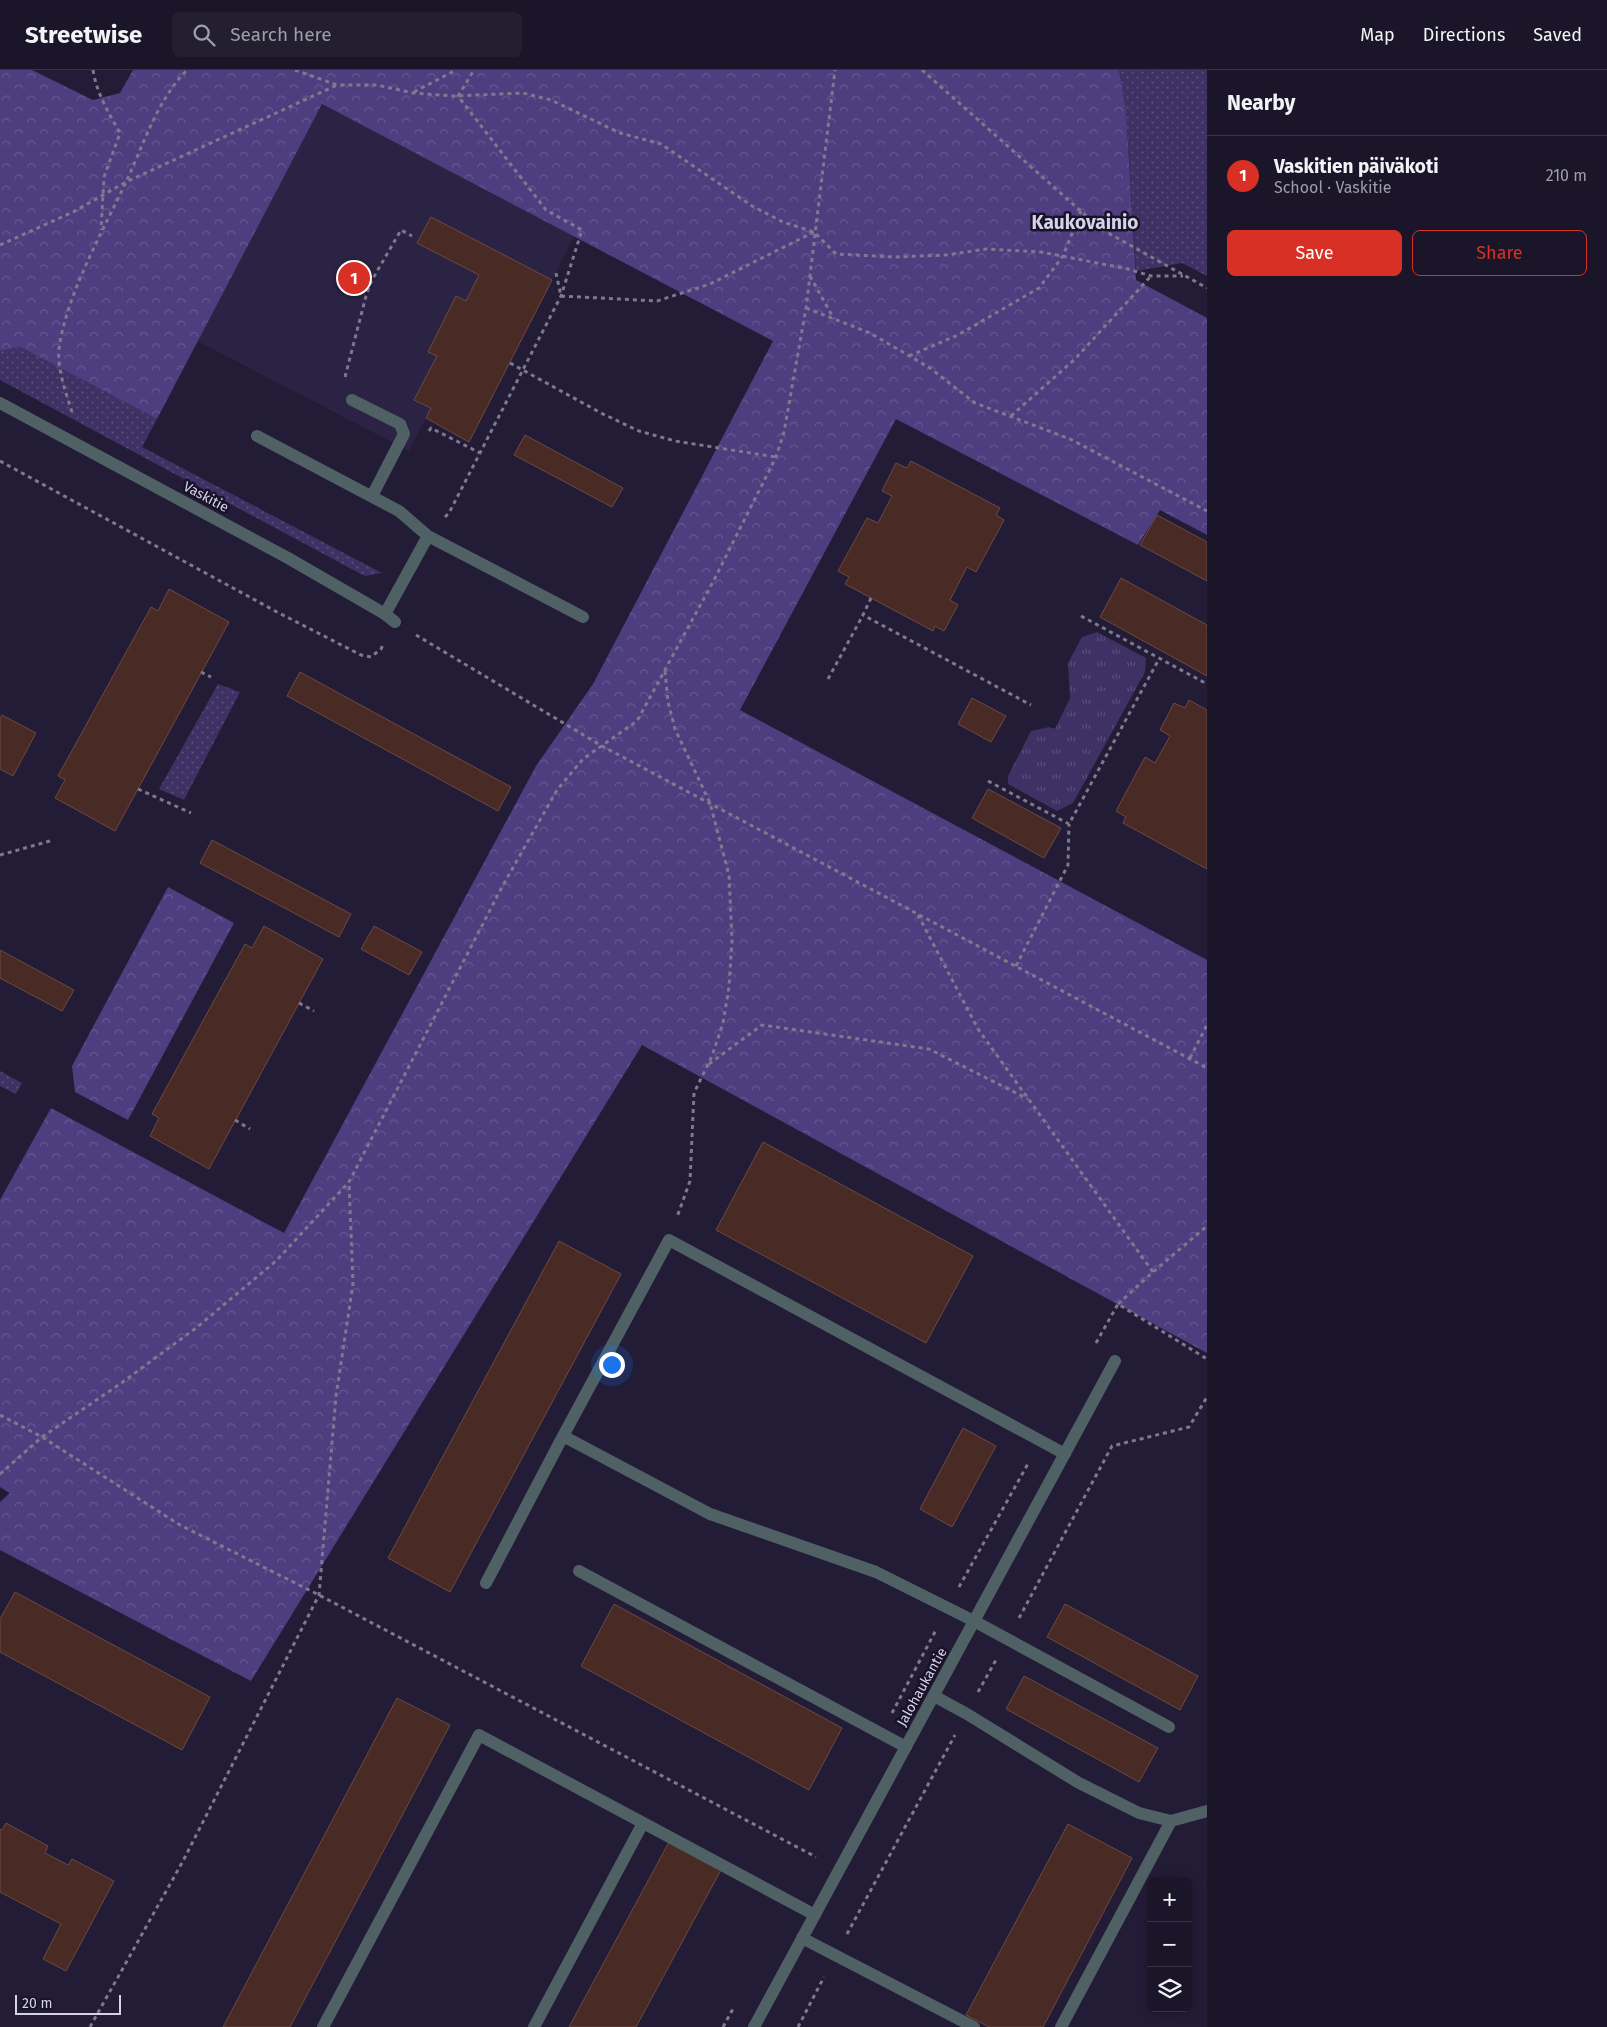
<!DOCTYPE html>
<html lang="en">
<head>
<meta charset="utf-8">
<style>
  body { margin:0; font-family:"Fira Sans",sans-serif; background:#231e30; color:#f1f3f6 }
  .controls { position:absolute; right:15px; bottom:15px; display:grid; overflow:hidden; border-radius:8px; box-shadow:0 2px 12px #0003 }
  .controls button { width:45px; height:45px; display:grid; place-items:center; padding:0; border:0; border-bottom:1px solid #383445; background:#1a1528; color:#f1f3f6; font:25px sans-serif }
  .scale { position:absolute; left:15px; bottom:12px; width:106px; box-sizing:border-box; padding-left:5px; border:2px solid #d6d3e5; border-top:0; font-size:14px; line-height:18px; white-space:nowrap; color:#d6d3e5; -webkit-text-stroke:4px #19122b; paint-order:stroke }
  .you { position:absolute; left:611px; top:1294px; width:18px; height:18px; margin:-12px; border:4px solid #fff; border-radius:50%; background:#1a73e8; box-shadow:0 0 0 8px #1a73e833 }
  .badge { display:grid; place-items:center; width:32px; height:32px; border-radius:50%; background:#d93025; color:#fff; font-size:16px; font-weight:700 }
  .pin { position:absolute; translate:-50% -50%; border:2px solid #fff; box-shadow:0 1px 5px #0006 }
  .list { margin:0; padding:0; list-style:none }
  h2 { display:flex; justify-content:space-between; align-items:center; height:65px; margin:0; padding:0 20px; font-size:21px }
  h2 small { font-size:16px; font-weight:400; color:#9f9fa8 }
  .list li { display:grid; grid-template-columns:32px 1fr auto; gap:15px; align-items:center; box-sizing:border-box; height:80px; padding:0 20px; border-top:1px solid #383445 }
  .list b { display:block; font-size:19px; white-space:nowrap }
  .list p { margin:0; font-size:16px; white-space:nowrap; color:#9f9fa8 }
  .list em { font-size:16px; font-style:normal; color:#9f9fa8 }
  .actions { display:flex; gap:10px; padding:15px 20px }
  .actions a { flex:1; padding:11px 0; border:1px solid #d93025; border-radius:8px; text-align:center; font-size:18px; color:#d93025 }
  .actions .main { background:#d93025; color:#fff }
  .icon { flex:none; width:28px; height:28px; fill:none; stroke:currentColor; stroke-width:2; stroke-linecap:round; stroke-linejoin:round }
  .map { position:relative; flex:none; width:1207px; height:1957px; overflow:hidden }
  header { display:flex; align-items:center; gap:30px; box-sizing:border-box; height:70px; padding:0 25px; background:#1a1528; border-bottom:1px solid #383445 }
  header strong { font-size:24px }
  nav { display:flex; gap:28px; margin-inline-start:auto; font-size:18px }
  .search { width:350px; height:45px; background:#231e30; display:flex; align-items:center; gap:12px; box-sizing:border-box; padding:0 18px; border-radius:8px; color:#9f9fa8; font-size:19px }
  main { display:flex }
  aside { flex:1; background:#1a1528 }
  .map>svg:first-child { display:block }
  .built { fill:#2a2343 }
  .grass { fill:url(#grass-dots) }
  .forest { fill:url(#forest-crowns) }
  .park { fill:url(#park-tufts) }
  .building { fill:#4a2a24; stroke:#6d4a43 }
  .lines { fill:none; stroke-linecap:round; stroke-linejoin:round }
  .path { stroke:#7e798f; stroke-width:3; stroke-dasharray:4 4; stroke-linecap:butt }
  .service { stroke:#506165; stroke-width:12 }
  .minor { stroke:#506165; stroke-width:12 }
  .labels { text-anchor:middle; dominant-baseline:central; stroke-width:5; stroke-linejoin:round; paint-order:stroke }
  .street-label { font-size:14px; fill:#d6d3e5; stroke:#19122b }
  .district-label { font-size:19px; font-weight:bold; fill:#d6d3e5; stroke:#19122b }
</style>
</head>
<body>
<header>
<strong>Streetwise</strong>
<div class="search"><svg class="icon" aria-label="search" viewBox="0 0 24 24"><circle cx="10" cy="10" r="6"/><path d="M15 15l6 6"/></svg>Search here</div>
<nav><a>Map</a><a>Directions</a><a>Saved</a></nav>
</header>
<main>
<div class="map">
<svg width="1207" height="1957" viewBox="0 0 1207 1957">
  <defs>
    <pattern id="grass-dots" width="8" height="8" patternUnits="userSpaceOnUse" patternTransform="scale(1.25)"><rect width="8" height="8" fill="#3f3164"/><path d="M2 2h.1M6 6h.1" fill="none" stroke="#5a4e7a" stroke-width="1.8" stroke-linecap="round"/></pattern>
    <pattern id="forest-crowns" width="20" height="18" patternUnits="userSpaceOnUse" patternTransform="scale(1.25)"><rect width="20" height="18" fill="#4e3d7f"/><path d="M2 6a3 3 0 1 1 6 0M12 15a3 3 0 1 1 6 0" fill="none" stroke="#675891"/></pattern>
    <pattern id="park-tufts" width="24" height="20" patternUnits="userSpaceOnUse" patternTransform="scale(1.25)"><rect width="24" height="20" fill="#3f3164"/><path d="M3 7l-1-3M5 7V3M7 7l1-3M15 17l-1-3M17 17v-4M19 17l1-3" fill="none" stroke="#5a4e7a"/></pattern>
  </defs>
  <rect width="100%" height="100%" fill="#221c36"/>
  <!-- built -->
  <path class="built" d="M322,34L575,165L547,220L497,215L479,206L466,231L456,226L428,281L437,286L414,330L431,338L409,381L197,271Z"/>
  <!-- grass -->
  <path class="grass" d="M1119,0H1207V206L1182,193L1136,201L1126,40Z
    M20,277L157,349L142,377L382,503L365,506L359,503L0,310V281Z
    M218,614L240,622L184,730L159,719Z
    M0,1001L22,1013L16,1024L0,1016Z"/>
  <!-- forest -->
  <path class="forest" d="M0,0H32L93,30L120,23L133,0H1119L1126,40L1136,210L1207,248V465L1160,440L1138,475L896,349L740,640L1207,890V1283L642,975L251,1611L0,1480V1432L10,1423L0,1417V1130L51,1038L284,1163L536,696L593,614L773,271L322,34L157,349L20,277L0,281Z
    M168,817L234,853L128,1050L75,1022L72,996Z"/>
  <!-- park -->
  <path class="park" d="M1097,562L1146,588L1145,602L1073,733L1057,741L1008,714V706L1031,661L1049,657L1055,659L1070,628L1068,593L1082,567Z"/>
  <!-- building -->
  <path class="building" d="M431,147L552,210L469,372L426,348L431,338L414,330L437,286L428,282L456,226L466,231L479,205L417,173Z
    M525,365L623,418L612,437L514,385Z
    M911,391L1000,438L996,445L1004,450L976,502L967,497L950,530L958,535L944,561L935,556L933,561L845,514L849,507L838,501L867,448L878,453L892,426L882,421L896,393L907,398Z
    M1157,445L1207,472V511L1140,475Z
    M1121,508L1207,555V606L1100,547Z
    M169,519L229,552L115,761L55,728L65,710L58,706L151,537L158,541Z
    M300,602L511,717L498,741L287,626Z
    M972,628L1006,646L991,672L958,654Z
    M1189,630L1207,640V799L1123,753L1126,747L1116,741L1145,687L1155,693L1170,666L1160,660L1174,633L1185,638Z
    M2,645L36,663L13,706L0,699V649Z
    M988,719L1061,758L1044,788L972,748Z
    M212,770L351,844L339,867L200,793Z
    M264,856L323,889L209,1099L150,1066L159,1048L152,1044L245,874L252,878Z
    M374,856L422,882L409,905L361,879Z
    M0,880L74,920L62,941L0,908Z
    M763,1072L973,1186L926,1273L716,1160Z
    M559,1171L621,1204L450,1522L388,1488Z
    M963,1358L996,1376L952,1457L920,1439Z
    M15,1522L210,1627L182,1680L0,1582V1549Z
    M614,1534L842,1658L809,1720L581,1596Z
    M1065,1534L1198,1606L1180,1640L1047,1567Z
    M1024,1606L1158,1678L1139,1712L1006,1639Z
    M397,1628L450,1655L290,1957H223Z
    M6,1753L48,1776L45,1783L68,1795L72,1789L114,1811L66,1901L43,1889L61,1854L0,1822V1759L2,1760Z
    M1068,1754L1132,1788L1043,1957H989L966,1945Z
    M669,1772L721,1800L636,1957H569Z"/>
  <g class="lines">
    <!-- path -->
    <path class="path" d="M93,0C97,24 108,42 120,63L104,107L101,160
      M295,0L337,15H377L413,23L453,26L523,23L551,30L620,63L661,74L752,136L783,152L814,162L836,184L895,187L946,185L986,179L1041,182L1128,199L1151,206H1183
      M922,0L1101,159L1207,218
      M414,22L456,0
      M0,175L73,142L126,112L337,15
      M556,203L561,226
      M810,206L834,249
      M561,226L657,231L710,214L814,162
      M806,238L870,263L930,298L975,333L1070,369L1207,441
      M909,286L958,265L1039,218L1063,186L1081,141
      M510,293L601,343L639,361L675,371L776,387
      M345,307L366,226L372,210L401,160L412,166
      M72,342C66,323 57,299 59,279C66,225 104,159 127,110C144,73 158,29 187,0
      M1011,346L1075,289L1151,206
      M429,361L431,358L480,383
      M0,391L277,542L361,585L371,587L381,579L384,573
      M445,447L449,443L561,226L582,160L546,140L458,26L474,0
      M871,528L863,545L1031,635
      M1081,546L1207,614
      M416,565L602,676L1207,998
      M665,601L668,632L675,659L710,733L729,805L732,870L729,917L723,953L712,986L694,1023L690,1111L677,1147
      M201,602L211,607
      M828,609L863,545
      M988,711L1069,754L1159,589
      M138,719L191,743
      M0,785L50,771
      M918,845L978,959L1153,1202
      M1016,896L1068,795L1069,754
      M299,933L314,941
      M1190,988L1207,955
      M709,994L762,955L929,979L1028,1029
      M235,1050L250,1059
      M1118,1234L1153,1202L1207,1156
      M1096,1273L1118,1234L1207,1289
      M0,1345L42,1367L180,1455L319,1525L816,1787
      M0,1404L42,1367L120,1314L196,1258L276,1191L349,1112L502,817L557,720L583,689L637,651L714,510L776,387L784,362L806,238L835,0
      M959,1517L1029,1392
      M1019,1548L1112,1376L1189,1357L1207,1327
      M978,1622L996,1590
      M892,1643L936,1560
      M847,1864L955,1665
      M90,1957L183,1791L319,1525L336,1326L353,1214L349,1112
      M723,1957L734,1937
      M798,1957L824,1907"/>
    <!-- service -->
    <path class="service" d="M352,330L400,354L404,364L372,426
      M257,366L399,441L428,466L583,547
      M385,544L428,466
      M1065,1384L669,1170L563,1366L710,1444L876,1502L974,1551L1169,1657
      M579,1501L906,1677
      M486,1513L563,1366
      M934,1626L967,1644L1079,1713L1139,1743L1171,1751
      M802,1868L974,1957
      M323,1957L479,1665L815,1845
      M534,1957L643,1753
      M1061,1957L1171,1751L1207,1741"/>
    <!-- minor -->
    <path class="minor" d="M0,333L288,488L385,544L395,552
      M754,1957L1115,1291"/>
  </g>
  <g class="labels">
    <!-- street labels -->
    <g class="street-label">
      <text transform="translate(206 427) rotate(28)">Vaskitie</text>
      <text transform="translate(922 1617) rotate(-61)">Jalohaukantie</text>
    </g>
    <!-- district labels -->
    <g class="district-label">
      <text x="1085" y="152">Kaukovainio</text>
    </g>
  </g>
</svg>
<div class="controls">
<button>+</button>
<button>−</button>
<button><svg class="icon" aria-label="layers" viewBox="0 0 24 24"><path d="M12 4l9 5-9 5-9-5zM3 14l9 5 9-5"/></svg></button>
</div>
<div class="scale">20 m</div>
<div class="you"></div>
<div class="pin badge" style="left:354px;top:208px">1</div>
</div>
<aside>
<h2>Nearby<small></small></h2>
<ul class="list">
<li><span class="badge">1</span><div><b>Vaskitien päiväkoti</b><p>School · Vaskitie</p></div><em>210 m</em></li>
</ul>
<div class="actions"><a class="main">Save</a><a>Share</a></div>
</aside>
</main>
</body>
</html>
